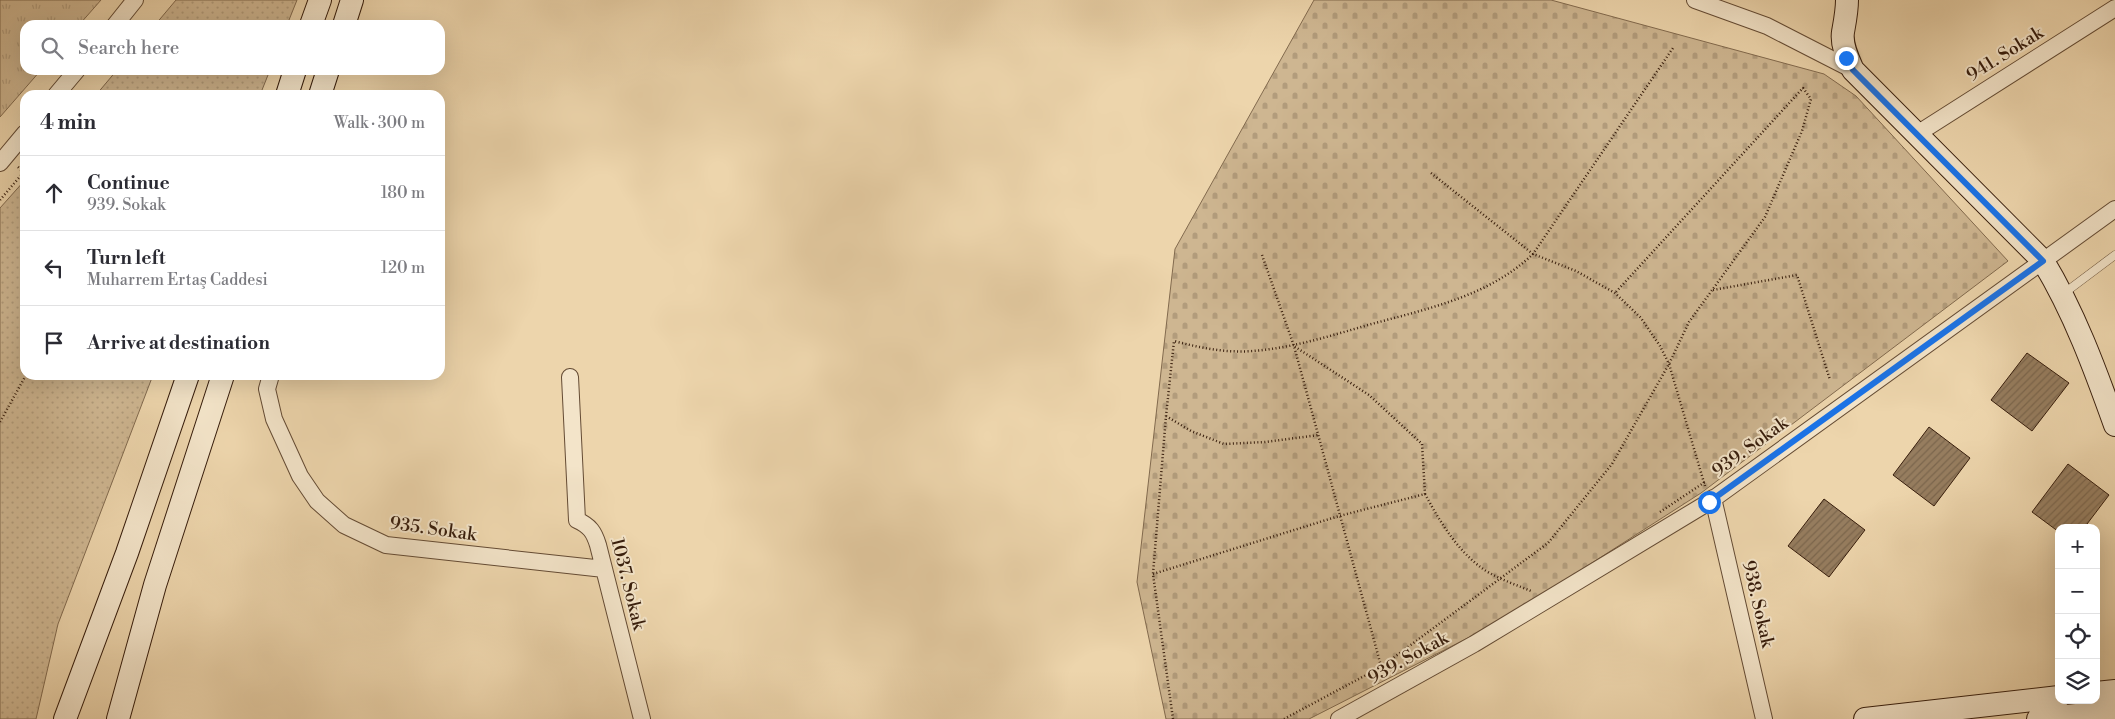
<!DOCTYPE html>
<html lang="en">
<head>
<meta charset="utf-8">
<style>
  body { margin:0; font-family:"Libre Bodoni",serif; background:#f2f2f3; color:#2b2b33 }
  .controls { position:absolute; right:15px; bottom:15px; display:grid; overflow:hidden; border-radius:10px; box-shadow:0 5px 20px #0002 }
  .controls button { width:45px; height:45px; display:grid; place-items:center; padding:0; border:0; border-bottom:1px solid #e1e1e2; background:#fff; color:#2b2b33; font:25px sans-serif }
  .stop { position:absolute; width:15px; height:15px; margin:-11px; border:4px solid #1a73e8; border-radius:50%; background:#fff }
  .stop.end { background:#1a73e8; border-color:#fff; box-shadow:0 1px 5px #0008 }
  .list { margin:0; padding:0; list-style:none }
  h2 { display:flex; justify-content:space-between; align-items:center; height:65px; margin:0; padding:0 20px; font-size:21px }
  h2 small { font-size:16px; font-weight:400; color:#7c7c81 }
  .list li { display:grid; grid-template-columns:32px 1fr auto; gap:15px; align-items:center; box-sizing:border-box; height:75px; padding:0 20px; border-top:1px solid #e1e1e2 }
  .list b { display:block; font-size:19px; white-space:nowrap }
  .list p { margin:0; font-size:16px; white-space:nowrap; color:#7c7c81 }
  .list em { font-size:16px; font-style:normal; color:#7c7c81 }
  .icon { flex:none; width:28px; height:28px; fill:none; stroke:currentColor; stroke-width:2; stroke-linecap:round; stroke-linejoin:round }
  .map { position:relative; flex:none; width:2115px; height:719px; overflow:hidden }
  .search { position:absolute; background:#fff; box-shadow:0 5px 20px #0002; left:20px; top:20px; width:425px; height:55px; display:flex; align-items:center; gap:12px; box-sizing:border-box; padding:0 18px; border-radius:15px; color:#7c7c81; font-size:19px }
  .panel { position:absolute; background:#fff; box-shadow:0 5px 20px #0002; left:20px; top:90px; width:425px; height:290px; border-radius:15px }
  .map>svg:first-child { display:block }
  .grass { fill:url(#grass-tufts); stroke:#826a4e }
  .cemetery { fill:url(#cemetery-stones); stroke:#826a4e }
  .park { fill:url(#park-dots); stroke:#826a4e }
  .building { fill:url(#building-hatch); stroke:#371d0c }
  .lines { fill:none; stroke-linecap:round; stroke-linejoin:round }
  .lane-casing { stroke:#644b34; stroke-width:9 }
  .street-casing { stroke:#644b34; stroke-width:18 }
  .secondary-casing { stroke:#371d0c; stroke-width:24 }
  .path { stroke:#371d0c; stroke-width:2.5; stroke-dasharray:1 2.5; stroke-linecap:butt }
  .lane { stroke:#f3e4c9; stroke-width:8 }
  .street { stroke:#f3e4c9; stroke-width:16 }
  .secondary { stroke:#f3e4c9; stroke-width:22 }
  .route { stroke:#1a73e8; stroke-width:6 }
  .labels { text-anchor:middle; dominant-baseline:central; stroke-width:4; stroke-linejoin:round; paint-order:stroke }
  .street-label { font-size:18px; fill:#371d0c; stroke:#f3e4c9 }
</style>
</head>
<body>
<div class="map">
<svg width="2115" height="719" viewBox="0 0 2115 719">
  <defs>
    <pattern id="grass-tufts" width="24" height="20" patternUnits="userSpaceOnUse" patternTransform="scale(1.25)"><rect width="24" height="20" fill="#ceb691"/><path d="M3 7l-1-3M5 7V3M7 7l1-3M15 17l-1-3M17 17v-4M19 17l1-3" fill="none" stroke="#b29c7c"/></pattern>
    <pattern id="cemetery-stones" width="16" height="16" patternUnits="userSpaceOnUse" patternTransform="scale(1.25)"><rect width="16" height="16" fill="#ceb691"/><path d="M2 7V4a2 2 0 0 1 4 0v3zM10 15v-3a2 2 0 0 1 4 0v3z" fill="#b29c7c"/></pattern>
    <pattern id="park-dots" width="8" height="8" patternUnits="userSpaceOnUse" patternTransform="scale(1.25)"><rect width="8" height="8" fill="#ceb691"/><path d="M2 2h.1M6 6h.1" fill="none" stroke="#b29c7c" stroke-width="1.8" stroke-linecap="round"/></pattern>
    <pattern id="building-hatch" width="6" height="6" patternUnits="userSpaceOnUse" patternTransform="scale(1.25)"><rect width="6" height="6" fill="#967d5f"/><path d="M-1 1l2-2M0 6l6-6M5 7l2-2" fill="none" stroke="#7b664d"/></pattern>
  </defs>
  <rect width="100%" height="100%" fill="#edd5ac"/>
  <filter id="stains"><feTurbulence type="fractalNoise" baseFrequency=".004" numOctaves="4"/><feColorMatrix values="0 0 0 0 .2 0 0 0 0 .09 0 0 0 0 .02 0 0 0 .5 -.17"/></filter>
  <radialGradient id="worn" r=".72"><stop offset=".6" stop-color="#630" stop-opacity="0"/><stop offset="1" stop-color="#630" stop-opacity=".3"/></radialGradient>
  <!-- grass -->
  <path class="grass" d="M0,0H101L79,25H25V70H41L0,117Z"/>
  <!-- cemetery -->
  <path class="cemetery" d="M1314,0H1551L1824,74L1856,96L2008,261L1701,493L1503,620L1309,719H1166L1137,582L1175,249Z"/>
  <!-- park -->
  <path class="park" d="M176,0H297L287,25H155Z
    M117,70H270L260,95H96Z
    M25,180V375H153L58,624L36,719H0V208Z"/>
  <!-- building -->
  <path class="building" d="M2027,353L2069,383L2032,431L1991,400Z
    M1929,427L1970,458L1934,506L1893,475Z
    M2068,464L2109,495L2084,528H2059V532L2032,512Z
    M1824,499L1865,530L1829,577L1788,546Z"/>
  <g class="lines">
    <defs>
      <path id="lane" d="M2063,294L2115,255"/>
      <path id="street" d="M1695,0L1767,26L1853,70
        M115,25L135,0
        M56,95L77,70
        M1917,134L2115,8
        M0,163L25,133
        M271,375L267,389L274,419L300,476L317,501L344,525L386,545L604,569
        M570,377L577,520C590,526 594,532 598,545L642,719
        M1713,498L1764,719
        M1339,719L1474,644L1709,502L2115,209"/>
      <path id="secondary" d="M1847,0C1847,11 1845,21 1843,32C1841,45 1848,59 1853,70L2043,261C2074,312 2095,369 2115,425
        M311,25L320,0
        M344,25L352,0
        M287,95L295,70
        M320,95L328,70
        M2096,693L2115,691
        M65,719L127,553L188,375
        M118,719L155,585L223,375
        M1865,719L2059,697
        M2038,719L2115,711"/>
    </defs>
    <!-- lane casing -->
    <use href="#lane" class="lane-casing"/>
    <!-- street casing -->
    <use href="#street" class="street-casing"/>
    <!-- secondary casing -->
    <use href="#secondary" class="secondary-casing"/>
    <!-- path -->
    <path class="path" d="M18,167L25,174
      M1431,173L1533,254L1576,271L1615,293L1641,318L1660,346L1669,364L1705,486
      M0,200L23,173
      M1262,255L1294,346L1381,666
      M1713,290L1797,275L1830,380
      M1166,416L1191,431L1224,444L1265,442L1319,435
      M0,422L26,375
      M1425,494C1439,520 1455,547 1479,566C1493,577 1514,584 1531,591
      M1660,512L1705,482
      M1153,574L1339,516L1425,494L1422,444L1369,395L1294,346
      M1173,719L1153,574L1166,416L1174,341C1201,348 1225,353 1253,351C1292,348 1330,336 1368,325C1426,309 1488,297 1533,254L1673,48
      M1284,719L1381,667L1548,543L1612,464L1669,364L1689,322L1765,217L1802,131L1811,99L1803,88L1615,293"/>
    <!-- lane -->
    <use href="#lane" class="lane"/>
    <!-- street -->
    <use href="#street" class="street"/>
    <!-- secondary -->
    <use href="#secondary" class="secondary"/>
  </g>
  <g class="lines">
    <!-- route -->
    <path class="route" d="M1709,502L2043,261L1853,70L1846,58"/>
  </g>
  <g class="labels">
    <!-- street labels -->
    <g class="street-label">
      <text transform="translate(2005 54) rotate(-32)">941. Sokak</text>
      <text transform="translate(1750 447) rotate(-36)">939. Sokak</text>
      <text transform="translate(433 529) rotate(8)">935. Sokak</text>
      <text transform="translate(628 584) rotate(76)">1037. Sokak</text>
      <text transform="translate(1758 604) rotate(77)">938. Sokak</text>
      <text transform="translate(1408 658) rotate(-29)">939. Sokak</text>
    </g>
  </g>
  <rect width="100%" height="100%" filter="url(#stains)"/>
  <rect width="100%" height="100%" fill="url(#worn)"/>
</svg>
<div class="controls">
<button>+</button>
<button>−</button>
<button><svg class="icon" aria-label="locate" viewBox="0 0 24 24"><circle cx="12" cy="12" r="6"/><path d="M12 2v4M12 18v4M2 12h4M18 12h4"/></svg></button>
<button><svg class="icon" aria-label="layers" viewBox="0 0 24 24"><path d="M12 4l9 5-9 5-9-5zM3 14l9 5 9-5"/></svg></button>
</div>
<div class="stop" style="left:1709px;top:502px"></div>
<div class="stop end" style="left:1846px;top:58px"></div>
<div class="search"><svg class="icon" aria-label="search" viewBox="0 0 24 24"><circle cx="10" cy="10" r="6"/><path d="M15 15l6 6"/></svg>Search here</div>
<section class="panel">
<h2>4 min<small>Walk · 300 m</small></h2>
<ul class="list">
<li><svg class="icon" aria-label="ahead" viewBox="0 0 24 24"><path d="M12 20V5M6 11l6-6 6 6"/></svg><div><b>Continue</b><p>939. Sokak</p></div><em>180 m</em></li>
<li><svg class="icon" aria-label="left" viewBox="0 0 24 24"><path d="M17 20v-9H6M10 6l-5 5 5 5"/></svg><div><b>Turn left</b><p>Muharrem Ertaş Caddesi</p></div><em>120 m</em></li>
<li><svg class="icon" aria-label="arrive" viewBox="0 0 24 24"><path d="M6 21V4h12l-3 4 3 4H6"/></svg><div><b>Arrive at destination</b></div></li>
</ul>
</section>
</div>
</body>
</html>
